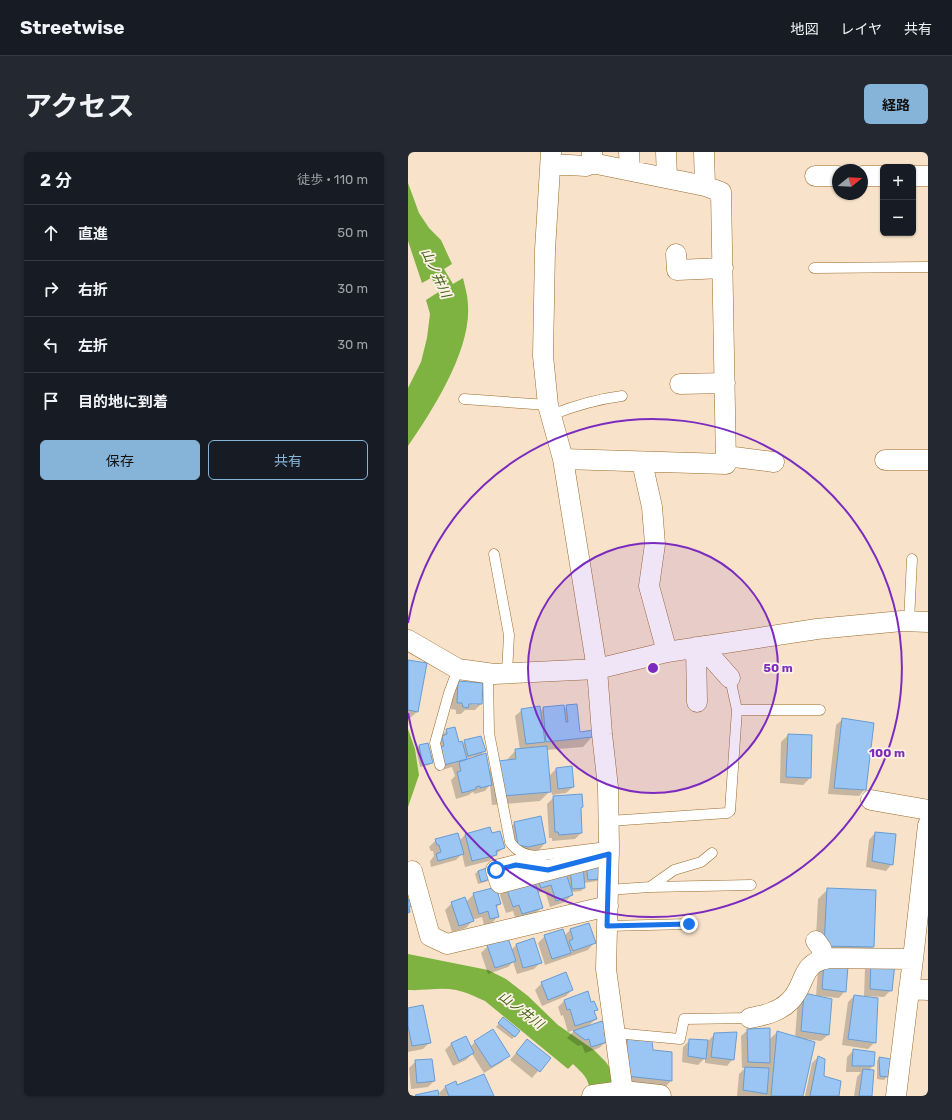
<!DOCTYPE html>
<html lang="ja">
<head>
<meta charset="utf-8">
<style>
  body { margin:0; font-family:Rubik,"Noto Sans JP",sans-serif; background:#242831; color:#f1f3f6 }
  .controls { position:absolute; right:12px; top:12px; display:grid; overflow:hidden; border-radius:6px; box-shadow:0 1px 3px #0004 }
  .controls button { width:36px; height:36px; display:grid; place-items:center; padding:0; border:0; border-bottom:1px solid #363941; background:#171b24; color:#f1f3f6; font:20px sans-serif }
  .compass { position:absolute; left:424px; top:12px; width:36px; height:36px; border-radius:50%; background:#171b24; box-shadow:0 1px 3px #0004; rotate:72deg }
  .stop { position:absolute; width:12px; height:12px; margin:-9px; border:3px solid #1a73e8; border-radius:50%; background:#fff }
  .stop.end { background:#1a73e8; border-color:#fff; box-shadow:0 1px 4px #0008 }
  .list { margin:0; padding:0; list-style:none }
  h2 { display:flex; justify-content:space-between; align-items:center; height:52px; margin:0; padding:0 16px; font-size:17px }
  h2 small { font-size:13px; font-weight:400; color:#9ea1a6 }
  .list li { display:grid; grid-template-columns:26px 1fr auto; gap:12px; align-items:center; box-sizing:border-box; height:56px; padding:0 16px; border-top:1px solid #363941 }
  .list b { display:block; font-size:15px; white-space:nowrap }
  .list em { font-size:13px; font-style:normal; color:#9ea1a6 }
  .actions { display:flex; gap:8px; padding:12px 16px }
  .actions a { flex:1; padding:9px 0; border:1px solid #86b4d8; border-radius:6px; text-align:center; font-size:14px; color:#86b4d8 }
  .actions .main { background:#86b4d8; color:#111 }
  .icon { flex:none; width:22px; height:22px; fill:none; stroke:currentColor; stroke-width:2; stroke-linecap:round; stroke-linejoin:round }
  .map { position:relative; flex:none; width:520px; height:944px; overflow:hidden; border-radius:6px }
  header { display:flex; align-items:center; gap:24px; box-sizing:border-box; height:56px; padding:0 20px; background:#171b24; border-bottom:1px solid #363941 }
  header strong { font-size:19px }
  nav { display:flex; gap:22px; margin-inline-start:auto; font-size:14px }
  .intro { display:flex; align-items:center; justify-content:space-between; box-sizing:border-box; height:96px; padding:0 24px }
  h1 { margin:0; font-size:28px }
  .button { padding:10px 18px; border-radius:6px; background:#86b4d8; color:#111; font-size:14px; font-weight:700 }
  main { display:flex; gap:24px; padding:0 24px }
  aside { flex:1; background:#171b24; border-radius:6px; box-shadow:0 1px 3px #0004 }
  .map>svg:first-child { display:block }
  .water { fill:#7eb341 }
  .shadow { fill:#0003; fill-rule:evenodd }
  .building { fill:#9bc6f4; stroke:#679cd3 }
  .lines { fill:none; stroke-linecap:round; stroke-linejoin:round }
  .service-casing { stroke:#9b6b2c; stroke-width:11 }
  .minor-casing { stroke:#9b6b2c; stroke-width:21 }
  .secondary-casing { stroke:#9b6b2c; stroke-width:23 }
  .service { stroke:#fff; stroke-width:10 }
  .minor { stroke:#fff; stroke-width:20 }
  .secondary { stroke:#fff; stroke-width:22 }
  .route { stroke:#1a73e8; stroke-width:5 }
  .ring { fill:none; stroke:#7b2cbf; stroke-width:2 }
  .labels { text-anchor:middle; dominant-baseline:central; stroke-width:3.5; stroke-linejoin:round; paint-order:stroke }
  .water-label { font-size:13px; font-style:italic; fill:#416215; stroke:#fdf2e6 }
  .centre { fill:#7b2cbf; stroke:#fdf2e6; stroke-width:2 }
  .ring-label { font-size:12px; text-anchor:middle; font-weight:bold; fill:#7b2cbf; stroke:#fdf2e6; stroke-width:3.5; stroke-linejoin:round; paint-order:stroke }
</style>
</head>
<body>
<header>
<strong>Streetwise</strong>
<nav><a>地図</a><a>レイヤ</a><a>共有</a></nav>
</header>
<div class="intro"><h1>アクセス</h1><a class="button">経路</a></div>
<main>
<aside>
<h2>2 分<small>徒歩 · 110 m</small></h2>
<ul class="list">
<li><svg class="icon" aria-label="ahead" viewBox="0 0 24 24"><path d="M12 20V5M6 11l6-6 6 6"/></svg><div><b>直進</b></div><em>50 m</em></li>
<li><svg class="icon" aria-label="right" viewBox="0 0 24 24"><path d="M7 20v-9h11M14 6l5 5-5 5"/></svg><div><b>右折</b></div><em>30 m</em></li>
<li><svg class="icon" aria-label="left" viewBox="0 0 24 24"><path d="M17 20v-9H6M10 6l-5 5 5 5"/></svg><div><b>左折</b></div><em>30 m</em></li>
<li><svg class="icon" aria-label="arrive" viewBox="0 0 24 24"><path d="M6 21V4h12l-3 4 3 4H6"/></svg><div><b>目的地に到着</b></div></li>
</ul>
<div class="actions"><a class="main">保存</a><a>共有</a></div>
</aside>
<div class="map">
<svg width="520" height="944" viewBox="0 0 520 944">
  <rect width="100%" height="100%" fill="#f8e3ca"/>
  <!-- water -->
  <path class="water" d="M0,31L11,61L21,76L33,88L44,112L36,117L45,132L55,126C57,135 60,144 60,154C63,198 25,258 0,294V236L13,210L19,186L22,162L18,148L32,139L23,126L14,131L0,89Z
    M0,577L7,597L11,623L0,655Z
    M0,802L80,818L98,827L120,844L150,873L186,898L197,909L205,920L208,944H183C180,925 178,925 165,912L160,917L77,849C68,845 58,840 48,838C32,835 16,839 0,838Z"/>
  <!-- shadow -->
  <path class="shadow" d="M0,509L9,560L2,566H0Z
    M51,530L73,552L67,558H57L53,562H48V558L43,557L44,537ZM69,551V553L56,552Z
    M159,554L171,581L184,585L175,595L138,598L140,625L148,617L165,635L158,641L144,643L143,638L132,649L84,653L82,633L77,639L66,642V640L63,641L61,643L48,647L43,628L47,624L44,615L30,619L25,602L32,585L39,578L50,591L54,592L57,589L77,599L73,603L81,620L91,609H98L108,598H112L107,564L114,558L132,560L135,556L156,558ZM67,604L63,608L59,609L58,607Z
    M435,567L457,637L451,644L420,642L428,573Z
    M380,583L403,584L402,626L395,633L372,631L373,590Z
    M19,592L24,610L21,613L12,615L8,597L11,594Z
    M146,645L174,655L172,657L173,681L167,687L144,689V686H141L139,652Z
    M107,671L137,691L131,698L113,701L100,677Z
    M467,681L484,712L478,719L458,715L461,688Z
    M83,682L95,696L81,709L57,715L54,702L48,708L23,715L22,709L26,704L25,699H23L21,695L28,688L51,689L57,683Z
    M179,713L192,726L189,729L176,731V736L173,739L163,740L164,743L157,750L142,755L137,739L129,741L134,755L127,762L108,768L105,759L98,761L92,743L99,736L125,728L160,729V719Z
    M70,719L83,726L80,729L70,732L67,722Z
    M420,737L465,795L455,804L407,803L410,747Z
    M66,742L92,752L88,756L90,764L84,771L76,773L74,765L64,768V769L58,776L44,780L37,758L44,751L58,750Z
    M180,772L186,791L180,798L137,813L130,791L137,784H156L162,778Z
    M108,793L133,810L126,817L109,822L105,810L100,815L80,822L73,801L80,794L103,798Z
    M463,810L483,838L476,845L456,844L457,816Z
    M417,811L437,839L431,846L410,844V845L423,848L420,883L413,889L397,887L394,944H329L331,922L337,916H334L333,884L340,878L361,888L369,880L387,886L390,848L408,844L410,818Z
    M134,831L164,838L158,844L134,854L127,838Z
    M446,844L467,890L460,897L434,893L440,850Z
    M156,849L182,851L188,858L186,861L188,867L179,875L198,878L195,881L198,890L191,896L177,901L174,893L170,894L159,886L167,878L160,880L155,863L153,864L150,855Z
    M0,857L22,890L15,897L0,900Z
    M92,870L107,884L104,887L88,875Z
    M307,882L325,907L319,914L297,911V906L290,913L274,910L275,895L282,888L300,889Z
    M57,885L62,895L67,890L100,903L94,910L76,921L64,902L58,908L45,914L37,898L43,892Z
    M220,887L244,899L263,901V929L253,939L209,934L210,897Z
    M119,888L141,906L124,926L102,908Z
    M445,899L465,914L460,919L463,944H446L449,925L453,920H438L439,905Z
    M410,905L415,924L430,944H397L404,911Z
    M471,906L479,924L476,928L469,927V909Z
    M8,909L26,929L20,935L3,937L1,916Z
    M49,934L84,944H32L31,941L37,935Z"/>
  <!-- building -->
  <path class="building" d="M0,508L19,511L10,560L0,558Z
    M50,529L75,531L74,552H61L60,556L55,555L54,551H49Z
    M169,552L172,580L185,578V585L138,590L135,555L156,553L158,570H160L158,553Z
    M132,554L137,590L118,592L113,557Z
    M434,566L466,571L458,638L426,636Z
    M47,575L51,590L54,589L59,607L36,613L31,595L36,594L34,584L39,582L38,577Z
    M380,582L404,583L403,626L378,625Z
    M73,584L78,599L60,604L56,588Z
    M20,591L25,611L15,613L11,593Z
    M139,594L143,640L94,644L90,609L108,607L107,597Z
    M78,601L84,633L72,636V634L68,635V637L54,641L49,620L53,619L51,610Z
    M164,614L166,635L150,637L148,616Z
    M174,642L175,655L173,656L174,681L151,683L150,680H147L145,644Z
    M133,664L138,691L120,695L110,693L106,670Z
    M82,675L84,681L92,679L97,696L88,699L89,703L64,709L57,682Z
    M467,680L488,682L485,713L464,709Z
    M50,681L56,702L30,709L28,702L33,700L31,693H29L27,687Z
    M192,711L193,727L180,728L178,712Z
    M175,714L177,736L164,737L162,715Z
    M81,715L85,726L73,730L70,719Z
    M157,718L165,743L148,749L143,733L133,736L129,726Z
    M126,727L135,756L114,762L111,753L105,755L98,735Z
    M88,735L93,752L88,753L91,765L82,767L80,759L71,762L65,741Z
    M419,736L468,738L466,795L416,794Z
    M57,745L66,769L51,774L43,750Z
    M4,746L6,753L1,755L2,760L0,761V747Z
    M181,771L188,791L165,799L161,789L165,787L162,777Z
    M155,777L163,801L144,807L136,783Z
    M100,786L108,809L87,816L79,793Z
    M126,786L134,811L115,816L108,792Z
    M463,809L487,811L484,839L462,837Z
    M416,810L440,814L438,840L414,837Z
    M158,820L165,838L140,848L133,830Z
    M180,839L183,850L186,849L190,858L186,859L189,867L167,874L162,857L159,858L156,848Z
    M396,841L424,847L421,883L393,879Z
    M446,843L470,846L468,891L440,887Z
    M15,853L23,891L4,894L0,874V856Z
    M95,865L112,879L107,885L90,871Z
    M194,869L199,879L196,880L199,890L183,895L181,887L177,888L165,879Z
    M362,876V911L340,910L339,877Z
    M85,877L102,904L83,915L66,889Z
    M369,879L407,890L395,944H363Z
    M329,880L326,908L303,905L306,881Z
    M58,884L66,901L51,909L43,891Z
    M219,886L244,889L245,898L264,900V929L218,924Z
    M119,887L143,906L132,920L108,901Z
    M281,887L300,888L298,907L280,904Z
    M445,897L467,900L466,914H444Z
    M410,904L417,907L416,924L433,929L431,944H402Z
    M471,905L483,907L480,925L472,924Z
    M24,907L27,929L9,931L7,908Z
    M337,915L361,916L359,942L335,938Z
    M455,917L466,918L464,944H451Z
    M76,922L86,944H41L37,934L48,929L49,933Z
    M30,938L31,944H8L7,943Z"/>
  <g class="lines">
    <defs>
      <path id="service" d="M406,116L520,115
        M56,247L140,253
        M143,263C166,254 189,247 214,244
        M86,402L101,483L99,521
        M501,469L504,407
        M80,521L81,581L102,690C108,699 115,702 126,704L191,696
        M329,558H412
        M32,613L27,591L41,541L50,517
        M201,669L319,661L322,659L329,558L322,526
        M242,735L343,733
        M200,738L242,735L266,718L293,710L304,701
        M199,774L281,772
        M207,881L272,887L276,867L342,866"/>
      <path id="minor" d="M143,0L137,98L135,204L140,253L155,307L189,517L194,582L200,635L201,695L198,817L215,940
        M184,0V11L297,34
        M221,0L222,18
        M258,0L259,26
        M143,12L178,14L184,11
        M407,24H430
        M454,24H475
        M505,24H520
        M268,102L269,118L315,116
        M272,232L317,231
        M318,304L366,310
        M155,307L318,312L313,40L297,34L296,0
        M477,308H520
        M234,310L244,355L247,392L241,434L259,500
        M0,488L50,517L86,522L189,517L259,500L409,477L494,469L520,470
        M296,494L298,499L322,526
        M288,495L289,550
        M463,648L520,658
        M140,718L108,713L88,718L92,731L201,702
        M4,719L22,784L39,792L200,754
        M408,789L413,796L417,807
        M501,837L520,838
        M342,866C357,863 371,860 382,849C399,832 391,812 420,806L505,807
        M488,944L505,807L520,673"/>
      <path id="secondary" d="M185,944L215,940L252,944"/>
    </defs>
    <!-- service casing -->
    <use href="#service" class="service-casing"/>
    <!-- minor casing -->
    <use href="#minor" class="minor-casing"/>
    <!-- secondary casing -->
    <use href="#secondary" class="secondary-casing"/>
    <!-- service -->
    <use href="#service" class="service"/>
    <!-- minor -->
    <use href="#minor" class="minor"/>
    <!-- secondary -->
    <use href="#secondary" class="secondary"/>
  </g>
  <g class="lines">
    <!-- route -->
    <path class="route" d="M88,718L108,713L140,718L201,702L199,774L281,772"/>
  </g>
  <!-- distance rings -->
  <circle cx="245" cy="516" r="125" fill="#7b2cbf" fill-opacity=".12"/>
  <g class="ring">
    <circle cx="245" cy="516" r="125"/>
    <path d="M0 471A249 249 0 1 1 0 561"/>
  </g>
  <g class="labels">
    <!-- water labels -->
    <g class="water-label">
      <text transform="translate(28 121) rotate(65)">山ノ井川</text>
      <text transform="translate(113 858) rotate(37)">山ノ井川</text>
    </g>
  </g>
  <circle cx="245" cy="516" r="6" class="centre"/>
  <g class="ring-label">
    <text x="370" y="520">50 m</text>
    <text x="479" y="605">100 m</text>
  </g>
</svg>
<div class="controls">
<button>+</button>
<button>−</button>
</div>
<svg class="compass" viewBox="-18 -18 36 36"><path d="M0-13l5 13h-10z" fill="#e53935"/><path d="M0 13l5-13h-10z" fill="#9ea1a6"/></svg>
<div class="stop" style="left:88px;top:718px"></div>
<div class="stop end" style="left:281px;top:772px"></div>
</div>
</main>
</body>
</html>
